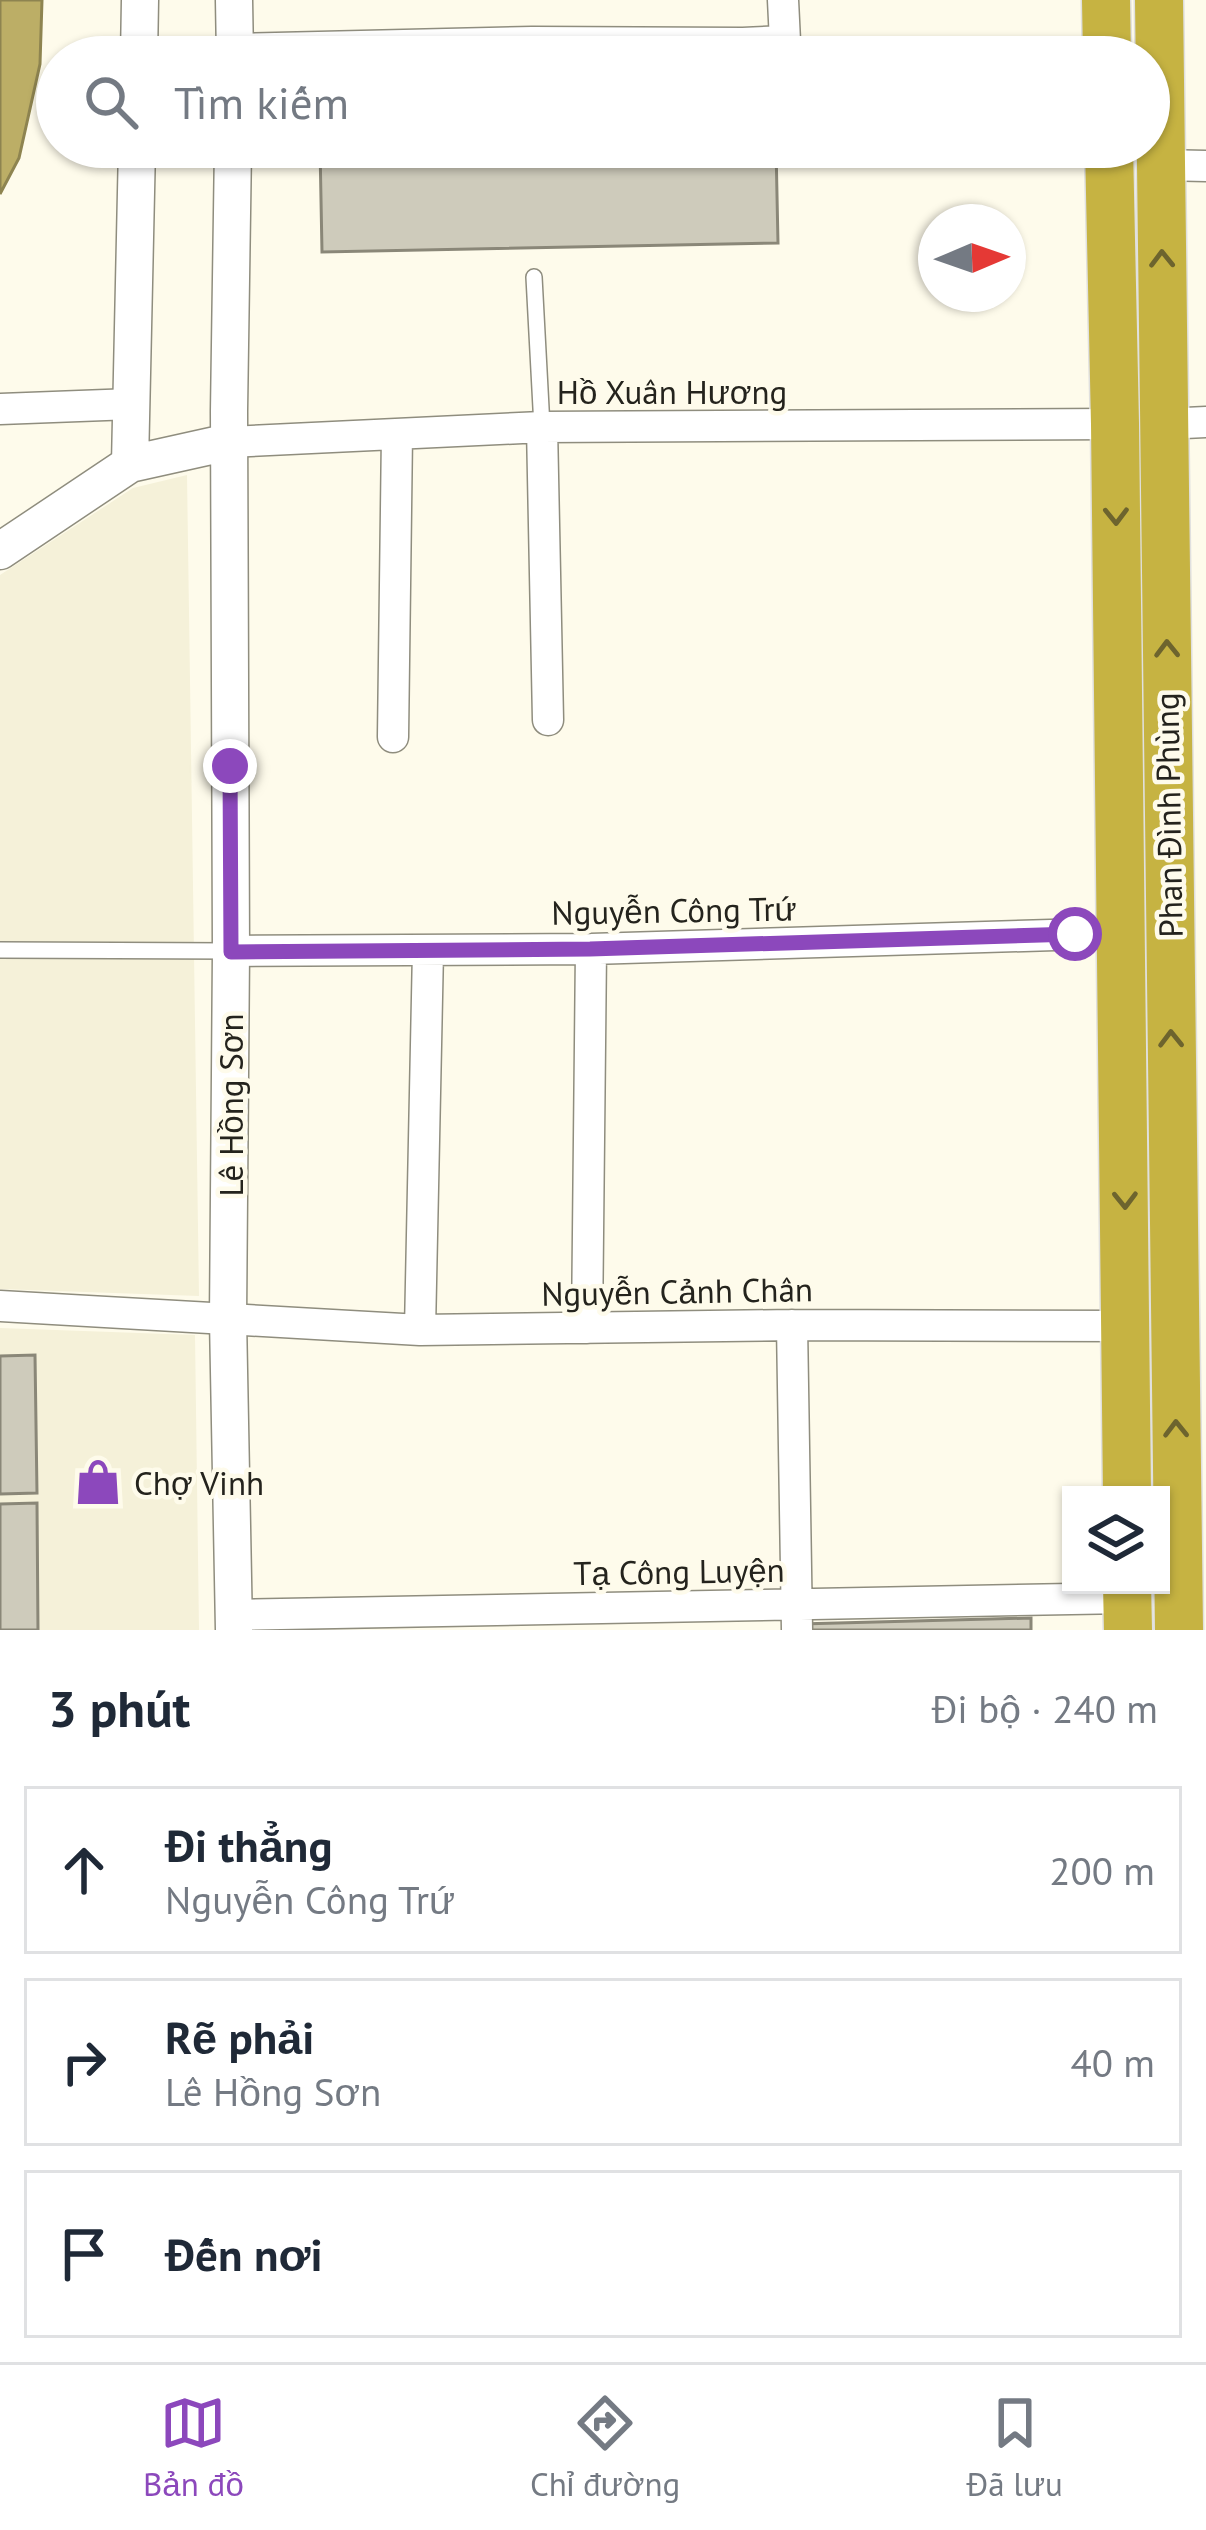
<!DOCTYPE html>
<html lang="vi">
<head>
<meta charset="utf-8">
<style>
  body { margin:0; font-family:"PT Sans",sans-serif; background:#f2f2f3; color:#1f2937 }
  .controls { position:absolute; right:36px; bottom:36px; display:grid; overflow:hidden; border-radius:0px; box-shadow:0 3px 9px #0004 }
  .controls button { width:108px; height:108px; display:grid; place-items:center; padding:0; border:0; border-bottom:3px solid #e0e1e3; background:#fff; color:#1f2937; font:60px sans-serif }
  .compass { position:absolute; left:918px; top:204px; width:108px; height:108px; border-radius:50%; background:#fff; box-shadow:0 3px 9px #0004; rotate:88deg }
  .stop { position:absolute; width:36px; height:36px; margin:-27px; border:9px solid #8c48bc; border-radius:50%; background:#fff }
  .stop.end { background:#8c48bc; border-color:#fff; box-shadow:0 3px 12px #0008 }
  .list { margin:0; padding:0; list-style:none }
  h2 { display:flex; justify-content:space-between; align-items:center; height:156px; margin:0; padding:0 48px; font-size:51px }
  h2 small { font-size:39px; font-weight:400; color:#747a83 }
  .list li { display:grid; grid-template-columns:78px 1fr auto; gap:36px; align-items:center; box-sizing:border-box; height:168px; margin:0 24px 24px; padding:0 24px; border:3px solid #e0e1e3; border-radius:0px }
  .list b { display:block; font-size:45px; white-space:nowrap }
  .list p { margin:0; font-size:39px; white-space:nowrap; color:#747a83 }
  .list em { font-size:39px; font-style:normal; color:#747a83 }
  .icon { flex:none; width:66px; height:66px; fill:none; stroke:currentColor; stroke-width:2; stroke-linecap:round; stroke-linejoin:round }
  .map { position:relative; flex:none; width:1206px; height:1630px; overflow:hidden }
  .search { position:absolute; background:#fff; box-shadow:0 3px 9px #0004; left:36px; right:36px; top:36px; height:132px; display:flex; align-items:center; gap:30px; box-sizing:border-box; padding:0 42px; border-radius:66px; color:#747a83; font-size:45px }
  .sheet { height:732px; background:#fff }
  nav { display:flex; justify-content:space-around; align-items:center; box-sizing:border-box; height:168px; border-top:3px solid #e0e1e3; background:#fff; font-size:33px; color:#747a83 }
  nav a { display:grid; justify-items:center; gap:6px }
  nav .on { color:#8c48bc }
  .map>svg:first-child { display:block }
  .built { fill:#f5f1d9 }
  .water { fill:#bcae66; stroke:#8e8450; stroke-width:3 }
  .building { fill:#cecbbb; stroke:#8a8778; stroke-width:3 }
  .lines { fill:none; stroke-linecap:round; stroke-linejoin:round }
  .service-casing { stroke:#8f8d7e; stroke-width:18 }
  .minor-casing { stroke:#8f8d7e; stroke-width:33 }
  .tertiary-casing { stroke:#8f8d7e; stroke-width:39 }
  .trunk-casing { stroke:#e0e0df; stroke-width:51 }
  .service { stroke:#fff; stroke-width:15 }
  .minor { stroke:#fff; stroke-width:30 }
  .tertiary { stroke:#fff; stroke-width:36 }
  .trunk { stroke:#c6b342; stroke-width:48 }
  .oneway { stroke:#6d642e }
  .route { stroke:#8c48bc; stroke-width:15 }
  .labels { text-anchor:middle; dominant-baseline:central; stroke-width:9; stroke-linejoin:round; paint-order:stroke }
  .street-label { font-size:33px; fill:#24231d; stroke:#fefbeb }
  .poi-label { font-size:33px; fill:#24231d; stroke:#fefbeb; text-anchor:start }
</style>
</head>
<body>
<div class="map">
<svg width="1206" height="1630" viewBox="0 0 1206 1630">
  <rect width="100%" height="100%" fill="#fefbeb"/>
  <!-- built -->
  <path class="built" d="M187,475L199,1296L0,1289V575L133,488Z
    M0,1328L195,1335L199,1630H0Z"/>
  <!-- water -->
  <path class="water" d="M0,0H42L40,64L19,158L0,194Z"/>
  <!-- building -->
  <path class="building" d="M320,147H776L778,243L322,252Z
    M35,1355L37,1493L0,1494V1356Z
    M37,1503L38,1630H0V1504Z
    M1031,1618V1630H800V1624Z"/>
  <g class="lines">
    <defs>
      <path id="service" d="M534,277L542,427
        M0,950L231,951"/>
      <path id="minor" d="M235,49L532,42L743,43L785,41L783,0
        M1161,165L1206,166
        M0,409L132,404
        M1164,424L1206,422
        M542,427L548,720
        M229,442L542,427L1115,424
        M393,737L397,434
        M231,951L591,949L1119,933
        M0,1306L420,1330L792,1325L1127,1326
        M792,1325L797,1630
        M587,1328L591,949
        M420,1330L428,950
        M233,1615L1127,1598"/>
      <path id="tertiary" d="M234,0L235,57
        M139,57L140,0
        M233,147L229,411L231,951L228,1319L234,1630
        M130,464L137,147
        M0,551L130,464L229,442"/>
      <path id="trunk" d="M1106,0L1107,57
        M1159,0L1179,1630
        M1109,147L1115,424L1127,1495
        M1127,1585L1128,1630"/>
    </defs>
    <!-- service casing -->
    <use href="#service" class="service-casing"/>
    <!-- minor casing -->
    <use href="#minor" class="minor-casing"/>
    <!-- tertiary casing -->
    <use href="#tertiary" class="tertiary-casing"/>
    <!-- trunk casing -->
    <use href="#trunk" class="trunk-casing"/>
    <!-- service -->
    <use href="#service" class="service"/>
    <!-- minor -->
    <use href="#minor" class="minor"/>
    <!-- tertiary -->
    <use href="#tertiary" class="tertiary"/>
    <!-- trunk -->
    <use href="#trunk" class="trunk"/>
  </g>
  <!-- one-way arrows -->
  <defs><path id="oneway-chevron" d="M-2-3.5L2.5 0L-2 3.5" fill="none" stroke-width="1.6" stroke-linecap="round" stroke-linejoin="round" transform="scale(3)"/></defs>
  <g class="oneway">
    <use href="#oneway-chevron" transform="translate(1162 259) rotate(-91)"/>
    <use href="#oneway-chevron" transform="translate(1116 516) rotate(89)"/>
    <use href="#oneway-chevron" transform="translate(1167 649) rotate(-91)"/>
    <use href="#oneway-chevron" transform="translate(1171 1039) rotate(-91)"/>
    <use href="#oneway-chevron" transform="translate(1125 1200) rotate(89)"/>
    <use href="#oneway-chevron" transform="translate(1176 1429) rotate(-91)"/>
  </g>
  <g class="lines">
    <!-- route -->
    <path class="route" d="M230,766L231,952L590,949L1075,934"/>
  </g>
  <!-- icons -->
  <defs>
    <symbol id="shop-bare" viewBox="-9 -9 18 18"><path d="M-5-2.5h2.3a2.7 3.5 0 0 1 5.4 0H5L5.5 6h-11ZM-1.5-2.5h3a1.5 2.3 0 0 0-3 0Z" fill="#8c48bc" stroke="#fefbeb" stroke-width="2.5" paint-order="stroke"/></symbol>
  </defs>
  <g fill-rule="evenodd">
    <use href="#shop-bare" x="65" y="1449" width="66" height="66"/>
  </g>
  <g class="labels">
    <!-- street labels -->
    <g class="street-label">
      <text x="672" y="391">Hồ Xuân Hương</text>
      <text transform="translate(1168 815) rotate(-91)">Phan Đình Phùng</text>
      <text transform="translate(674 910) rotate(-1)">Nguyễn Công Trứ</text>
      <text transform="translate(230 1105) rotate(-90)">Lê Hồng Sơn</text>
      <text transform="translate(677 1291) rotate(-1)">Nguyễn Cảnh Chân</text>
      <text transform="translate(679 1571) rotate(-1)">Tạ Công Luyện</text>
    </g>
    <!-- poi labels -->
    <g class="poi-label">
      <text x="134" y="1482">Chợ Vinh</text>
    </g>
  </g>
</svg>
<div class="controls">
<button><svg class="icon" aria-label="layers" viewBox="0 0 24 24"><path d="M12 4l9 5-9 5-9-5zM3 14l9 5 9-5"/></svg></button>
</div>
<svg class="compass" viewBox="-18 -18 36 36"><path d="M0-13l5 13h-10z" fill="#e53935"/><path d="M0 13l5-13h-10z" fill="#747a83"/></svg>
<div class="stop" style="left:1075px;top:934px"></div>
<div class="stop end" style="left:230px;top:766px"></div>
<div class="search"><svg class="icon" aria-label="search" viewBox="0 0 24 24"><circle cx="10" cy="10" r="6"/><path d="M15 15l6 6"/></svg>Tìm kiếm</div>
</div>
<section class="sheet">
<h2>3 phút<small>Đi bộ · 240 m</small></h2>
<ul class="list">
<li><svg class="icon" aria-label="ahead" viewBox="0 0 24 24"><path d="M12 20V5M6 11l6-6 6 6"/></svg><div><b>Đi thẳng</b><p>Nguyễn Công Trứ</p></div><em>200 m</em></li>
<li><svg class="icon" aria-label="right" viewBox="0 0 24 24"><path d="M7 20v-9h11M14 6l5 5-5 5"/></svg><div><b>Rẽ phải</b><p>Lê Hồng Sơn</p></div><em>40 m</em></li>
<li><svg class="icon" aria-label="arrive" viewBox="0 0 24 24"><path d="M6 21V4h12l-3 4 3 4H6"/></svg><div><b>Đến nơi</b></div></li>
</ul>
</section>
<nav>
<a class="on"><svg class="icon" aria-label="map" viewBox="0 0 24 24"><path d="M3 6l6-2 6 2 6-2v14l-6 2-6-2-6 2zM9 4v14M15 6v14"/></svg>Bản đồ</a>
<a><svg class="icon" aria-label="directions" viewBox="0 0 24 24"><path d="M12 3l9 9-9 9-9-9zM9 14v-3h6M13 9l2 2-2 2"/></svg>Chỉ đường</a>
<a><svg class="icon" aria-label="saved" viewBox="0 0 24 24"><path d="M7 4h10v16l-5-4-5 4z"/></svg>Đã lưu</a>
</nav>
</body>
</html>
